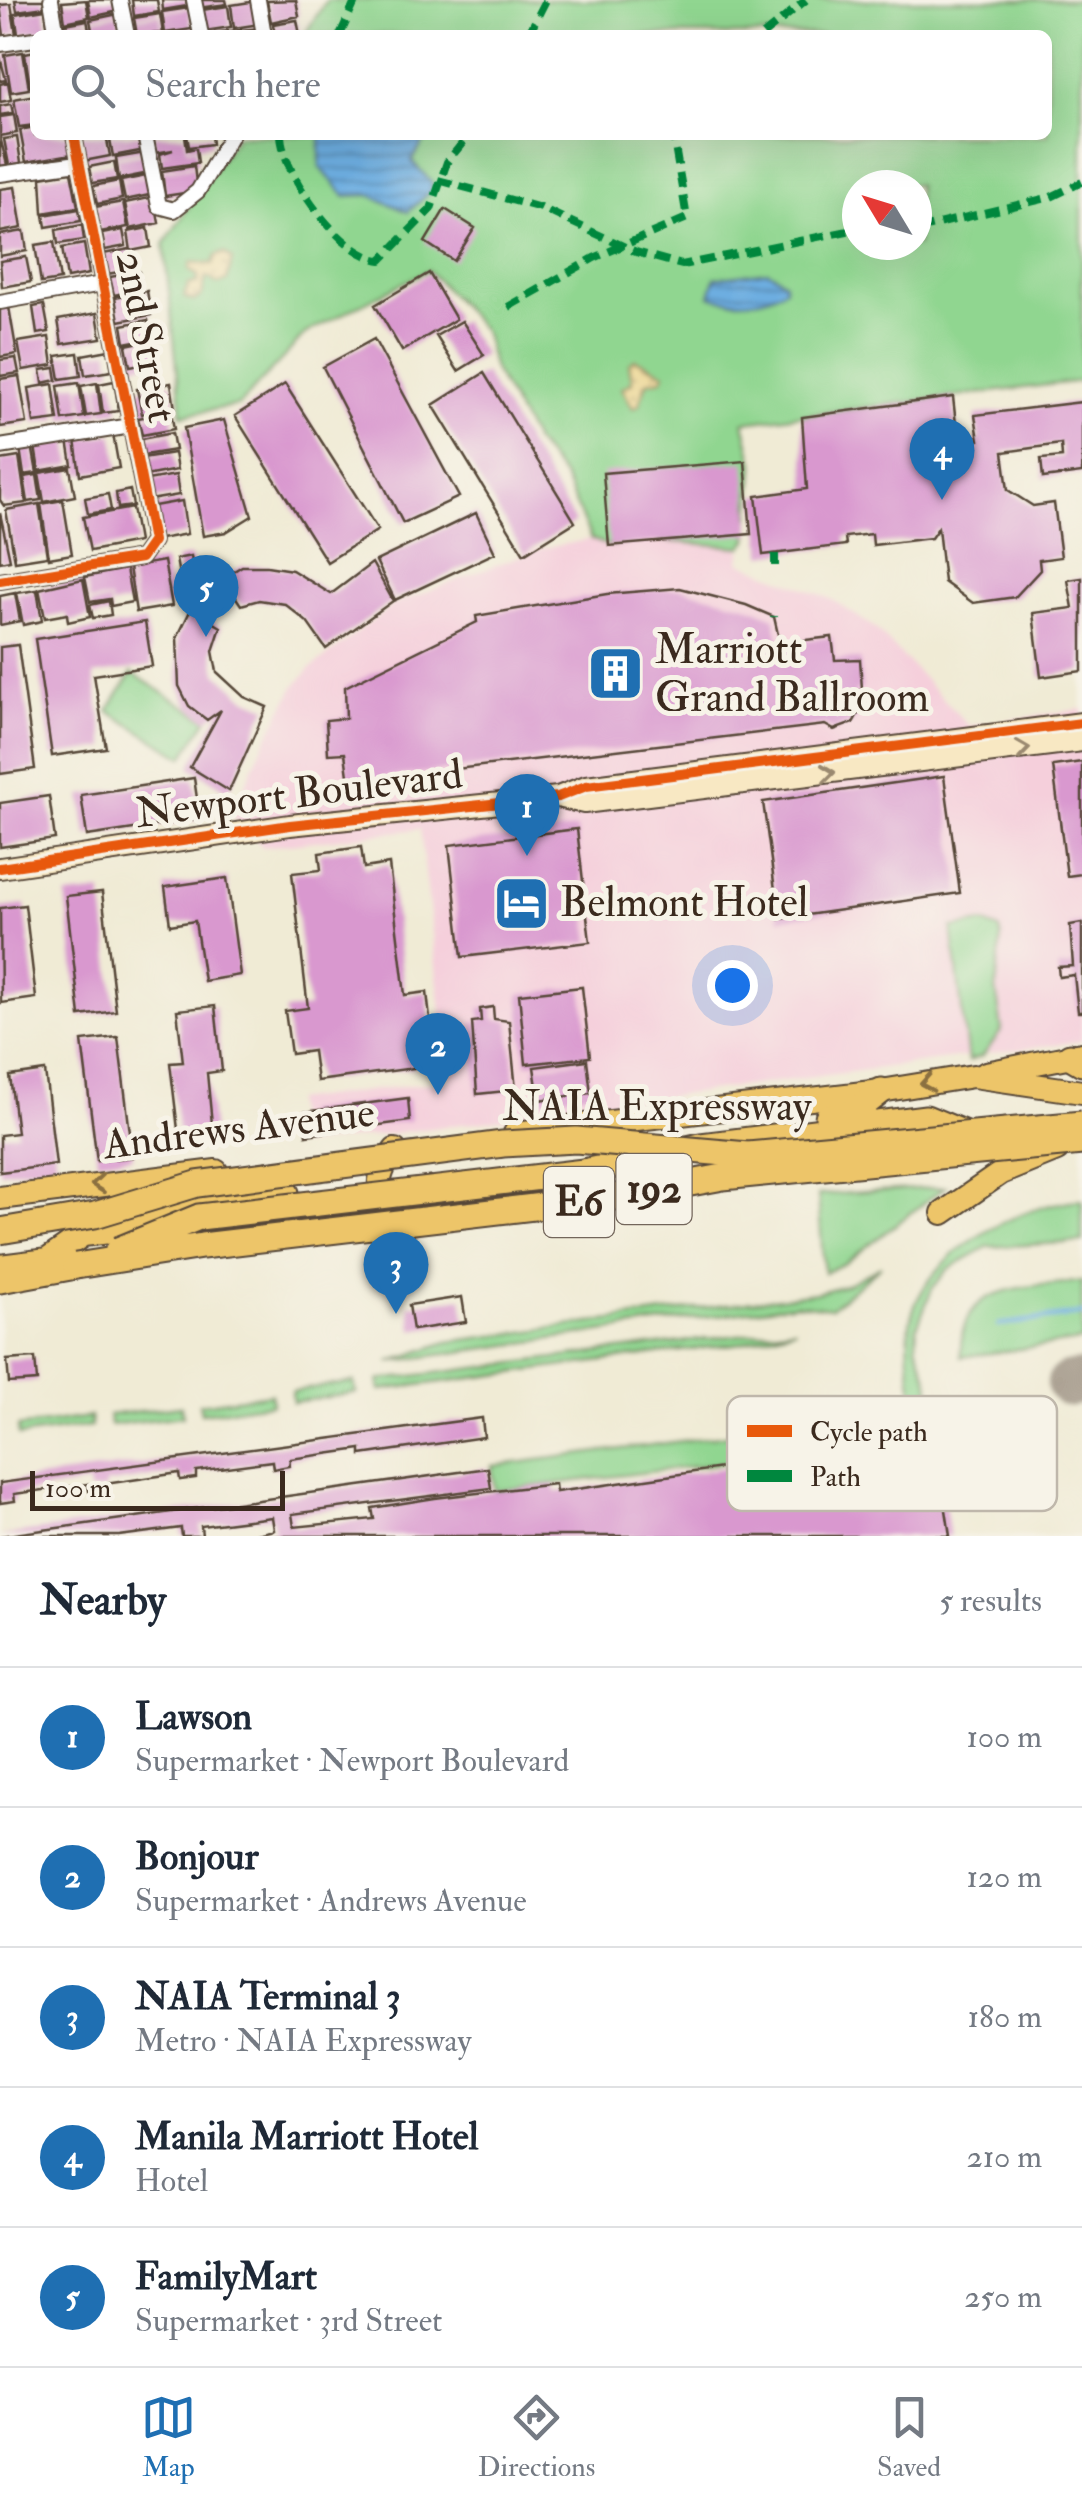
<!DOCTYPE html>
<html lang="en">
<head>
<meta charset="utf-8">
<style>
  body { margin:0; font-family:"IM FELL Double Pica",serif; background:#f2f2f3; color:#1f2937 }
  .compass { position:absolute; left:842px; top:170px; width:90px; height:90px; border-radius:50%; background:#fff; box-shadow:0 10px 40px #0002; rotate:308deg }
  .scale { position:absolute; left:30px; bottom:25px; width:255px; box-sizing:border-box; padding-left:10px; border:5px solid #3b2a1e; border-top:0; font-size:28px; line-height:35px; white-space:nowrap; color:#3b2a1e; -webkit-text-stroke:8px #f7f3e8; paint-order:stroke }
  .you { position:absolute; left:732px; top:985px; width:35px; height:35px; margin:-25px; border:8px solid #fff; border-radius:50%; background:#1a73e8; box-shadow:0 0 0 15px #1a73e833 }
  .badge { display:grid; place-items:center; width:65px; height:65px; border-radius:50%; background:#1f6fb2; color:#fff; font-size:32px; font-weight:700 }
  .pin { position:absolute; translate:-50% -82px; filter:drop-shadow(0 2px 5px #0008) }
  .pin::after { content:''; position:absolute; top:52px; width:35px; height:30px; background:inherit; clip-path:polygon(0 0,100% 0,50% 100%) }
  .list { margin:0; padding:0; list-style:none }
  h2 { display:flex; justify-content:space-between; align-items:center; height:130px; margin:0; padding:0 40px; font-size:42px }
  h2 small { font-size:32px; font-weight:400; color:#747a83 }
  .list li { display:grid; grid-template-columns:65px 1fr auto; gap:30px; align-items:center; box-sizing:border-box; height:140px; padding:0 40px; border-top:2px solid #e0e1e3 }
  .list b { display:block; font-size:38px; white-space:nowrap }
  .list p { margin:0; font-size:32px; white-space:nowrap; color:#747a83 }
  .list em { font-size:32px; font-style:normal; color:#747a83 }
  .icon { flex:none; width:55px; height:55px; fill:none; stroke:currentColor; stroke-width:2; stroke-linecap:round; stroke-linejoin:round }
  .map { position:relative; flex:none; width:1082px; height:1536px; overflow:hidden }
  .search { position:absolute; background:#fff; box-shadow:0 10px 40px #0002; left:30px; right:30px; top:30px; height:110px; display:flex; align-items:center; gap:25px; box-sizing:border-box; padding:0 35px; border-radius:15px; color:#747a83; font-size:38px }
  .sheet { height:830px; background:#fff }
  nav { display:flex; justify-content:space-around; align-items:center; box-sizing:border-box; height:140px; border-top:2px solid #e0e1e3; background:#fff; font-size:28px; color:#747a83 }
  nav a { display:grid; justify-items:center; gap:5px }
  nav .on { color:#1f6fb2 }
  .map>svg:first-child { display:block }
  .built { fill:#f5cfdb }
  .green { fill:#90d690; stroke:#668057; stroke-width:2.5; fill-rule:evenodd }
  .sand { fill:url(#sand-dots); stroke:#94825e; stroke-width:2.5 }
  .water { fill:url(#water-rules); stroke:#546c80; stroke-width:2.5 }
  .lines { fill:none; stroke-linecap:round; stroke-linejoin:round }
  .stream { stroke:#6daee1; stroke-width:5 }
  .taxiway { stroke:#968a7a; stroke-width:45 }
  .building { fill:#d998cf }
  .street-casing { stroke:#564739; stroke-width:18 }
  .secondary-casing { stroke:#564739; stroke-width:24 }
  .primary-casing { stroke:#564739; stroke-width:26 }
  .highway-casing { stroke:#564739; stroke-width:29 }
  .street { stroke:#fff; stroke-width:14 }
  .secondary { stroke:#f8e8c3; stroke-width:20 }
  .primary { stroke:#edc569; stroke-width:22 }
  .highway { stroke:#edc569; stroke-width:25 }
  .highway-bridge-casing { stroke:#564739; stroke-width:29; stroke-linecap:butt }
  .highway-bridge { stroke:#edc569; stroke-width:25 }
  .quiet { stroke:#00873e; stroke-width:8; stroke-dasharray:15 8; stroke-linecap:butt }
  .cycleway-casing { stroke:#f7f3e8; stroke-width:16 }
  .cycleway { stroke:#e8590c; stroke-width:10 }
  .oneway { stroke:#9a8970 }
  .oneway2 { stroke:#8b7040 }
  .labels { text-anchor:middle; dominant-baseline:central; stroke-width:10; stroke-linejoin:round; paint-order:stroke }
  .shield { fill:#f7f3e8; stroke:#73665b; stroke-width:2.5 }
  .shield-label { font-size:40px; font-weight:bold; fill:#3b2a1e }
  .street-label { font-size:42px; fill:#3b2a1e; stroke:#f7f3e8 }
  .poi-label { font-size:42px; fill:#3b2a1e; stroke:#f7f3e8; text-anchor:start }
  .key { fill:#f7f3e8; stroke:#bfb7ab; stroke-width:2.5 }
  .key-label { font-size:28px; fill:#3b2a1e }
</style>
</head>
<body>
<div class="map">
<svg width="1082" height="1536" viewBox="0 0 1082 1536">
  <defs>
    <pattern id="sand-dots" width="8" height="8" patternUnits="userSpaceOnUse" patternTransform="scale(2.5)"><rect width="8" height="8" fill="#eeda9e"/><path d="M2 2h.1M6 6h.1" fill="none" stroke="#cdbb88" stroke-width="1.8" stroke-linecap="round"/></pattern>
    <pattern id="water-rules" width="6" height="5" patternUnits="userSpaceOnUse" patternTransform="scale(2.5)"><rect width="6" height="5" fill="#6daee1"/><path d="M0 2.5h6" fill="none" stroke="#5b8eb6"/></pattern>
  </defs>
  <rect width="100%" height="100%" fill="#f7f3e8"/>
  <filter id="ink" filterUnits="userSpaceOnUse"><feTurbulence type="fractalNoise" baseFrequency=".01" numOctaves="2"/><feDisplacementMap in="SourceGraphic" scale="20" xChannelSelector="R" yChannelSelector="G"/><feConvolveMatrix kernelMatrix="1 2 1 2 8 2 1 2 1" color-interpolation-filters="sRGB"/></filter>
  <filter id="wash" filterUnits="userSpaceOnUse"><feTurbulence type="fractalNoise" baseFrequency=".0048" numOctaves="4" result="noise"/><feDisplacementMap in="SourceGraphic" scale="40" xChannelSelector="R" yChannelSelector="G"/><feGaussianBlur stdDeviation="2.25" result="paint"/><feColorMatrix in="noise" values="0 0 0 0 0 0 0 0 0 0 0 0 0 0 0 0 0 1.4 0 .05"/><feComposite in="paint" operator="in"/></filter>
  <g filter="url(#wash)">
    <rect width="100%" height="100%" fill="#f0ebd5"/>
    <!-- built -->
    <path class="built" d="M591,539L609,546L650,540L742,547L740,562L831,599L875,628L969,726L1082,709V1041L298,1146L293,1101L449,1080L420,829L263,847L232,816L260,751L295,686L310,669L393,605L535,550Z"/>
    <!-- green -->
    <path class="green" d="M327,0H1082V381L744,422L754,464L748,540L742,547L650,540L609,546L591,539L564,478L534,441L494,370L483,330L428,270L306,333L239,405L182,415L164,244L237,135H1047V35H304ZM857,185H917V245H857Z
      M132,673L207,720L183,757L108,711Z
      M983,923L999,930L1001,937L996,989L1002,1030L983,1056L968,1061L952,928Z
      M945,1187L845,1263L824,1273L818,1195Z
      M1082,1200V1242L987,1247L948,1269L932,1289L917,1327L916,1345L929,1380L935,1437L920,1439C916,1402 904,1360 910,1323C921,1256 1019,1203 1082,1200Z
      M881,1266L831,1308L797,1304L389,1362L447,1342L816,1293L846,1285Z
      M1082,1281V1341L961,1357C957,1280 1025,1289 1082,1281Z
      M795,1328L742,1343L380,1390L379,1380Z
      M354,1382L356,1393L293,1402L292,1391Z
      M271,1394L272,1404L201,1413L199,1404Z
      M181,1406L183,1416L110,1425L109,1415Z
      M90,1417L91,1426L19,1436L18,1427Z
      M832,1421L849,1431L851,1447L495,1491L492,1466Z"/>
    <!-- sand -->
    <path class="sand" d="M224,253L232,259L227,281L219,284L206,277L202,295L194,301L184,297L188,285L198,282V276L189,270L191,262L213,264L216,256Z
      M635,359L665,373L662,379L647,382L639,405L633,408L622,388L632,382L629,363Z"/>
    <!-- water -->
    <path class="water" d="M320,135H428L412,161L432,183L431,191L408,212L370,195L345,196L320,167Z
      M768,271L785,282V288C764,303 734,304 710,296L715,278Z"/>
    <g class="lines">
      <!-- stream -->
      <path class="stream" d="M999,1325L1082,1314"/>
      <!-- taxiway -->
      <path class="taxiway" d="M1069,1384L1082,1382"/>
    </g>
    <g id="blocks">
      <!-- building -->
      <path class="building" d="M15,0H44L45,7L17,11Z
        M86,0L89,17L65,22L62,2Z
        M88,0H117L119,11L91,17Z
        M132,0H157L159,12L134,16Z
        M162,0H186L187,6L163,10Z
        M197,0H226L227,4L198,8Z
        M296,0L299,16L271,22L267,1Z
        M257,1L260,24L234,28L231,5Z
        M11,4L16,34L4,36L0,5Z
        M228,6L231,27L205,31L202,10Z
        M189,8L192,29L165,33L162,12Z
        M45,9L48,30L18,34L15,14Z
        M118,14L122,35H93L90,20Z
        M160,14L163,33L137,35L134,18Z
        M87,20L90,35H62L60,25Z
        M297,20L300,35H275L273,24Z
        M261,28L263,35H211V33Z
        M35,51V86L30,87L25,53Z
        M23,52L29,89L11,92L5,55Z
        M0,57L6,80L0,81Z
        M8,82L11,100L0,102V84Z
        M35,95V125L19,127L14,99Z
        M11,104L13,113L0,115V106Z
        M14,115L17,133L0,136V117Z
        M35,127V135H69L72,154L26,162L20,130Z
        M79,135H106L110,156L84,161Z
        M109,135H142L145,150L113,156Z
        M153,135H185L187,150L196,148L198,163L162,168L160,154L173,150L155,153Z
        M187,135H211L212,144L189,147Z
        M0,137L7,165L0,166Z
        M17,137L21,163L9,165L4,139Z
        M145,153L149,173L119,179L116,158Z
        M114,162L117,179L92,183L89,167Z
        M194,166L197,191L165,196L162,171Z
        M71,172L78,207L43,213L41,177Z
        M151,175L154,194L125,200L121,181Z
        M119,181L122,199L97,204L93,186Z
        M15,187L22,228L0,232V189Z
        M154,197L159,223L130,229L125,203Z
        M123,202L128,227L100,232L95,207Z
        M79,209L81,221L46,227L44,215Z
        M445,209L475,228L454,261L425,242Z
        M82,225L84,240L58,244L56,230Z
        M148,228L151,247L131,251L128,232Z
        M123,230L126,246L105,250L102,234Z
        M24,231L27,251L0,256V235Z
        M54,242L60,280L41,283L35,245Z
        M84,244L89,274L67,278L62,248Z
        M130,249L133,270L106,274L103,254Z
        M26,257L31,282L2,287L0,261Z
        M139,272L142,289L114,295L110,277Z
        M429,273L456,319L402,351L375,305Z
        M147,291L151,315L119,321L115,297Z
        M44,305L49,332L37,334L33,307Z
        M9,307L17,354L0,357V309Z
        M97,313L101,338L62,344L58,320Z
        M148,320L152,338L125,343L122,325Z
        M462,321L484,355L458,371L436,336Z
        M49,337L53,365L23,370L18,342Z
        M155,339L158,361L130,366L126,345Z
        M374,339L459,497L403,523L323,367Z
        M109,350L112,371L85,375L82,355Z
        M78,353L81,376L60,379L56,356Z
        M16,358L19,373L0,376V360Z
        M55,368L57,380L43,383L41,370Z
        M484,373L575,522L524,554L433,405Z
        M19,376L27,423L0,427V379Z
        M114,381L119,411L103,413L99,384Z
        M79,383L84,417L63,420L58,386Z
        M97,383L101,414L86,416L81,386Z
        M171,383L175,409L142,414L137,389Z
        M53,384L58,420L34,423L29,388Z
        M285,384L378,530L327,562L235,416Z
        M953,397L958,443L979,440L975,415L1082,402V473L1043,478L1041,459L1062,457L1061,444L1003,452L1008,490L1033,506L1054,503L1061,557L1039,560L1040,570L1015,597L973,603L944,582L938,528L931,538L873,545L872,534L845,537L846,545L763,555L756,496L807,489L802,417Z
        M171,412L174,429L142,435L138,418Z
        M224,420L252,516L226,532L203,536L184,428Z
        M172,433L175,450L144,455L141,439Z
        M113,434L119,468L80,475L75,440Z
        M68,440L72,465L39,471L35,446Z
        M32,445L37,473L24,475L20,448Z
        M174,453L177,470L145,476L142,458Z
        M19,457L26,503L4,506L0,500V460Z
        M745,461L751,534L609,546L603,473Z
        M70,468L75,496L44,502L39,473Z
        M37,475L41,500L28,502L24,477Z
        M176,475L179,495L150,500L147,480Z
        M130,490L133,506L118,508L116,493Z
        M108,494L111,510L88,514L85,498Z
        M63,500L72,554L49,558L41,504Z
        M182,501L187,534L160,539L154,506Z
        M39,504L47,556L15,561L6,510Z
        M132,508L138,542L90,551L83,517Z
        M0,513L10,560L0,562Z
        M476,513L495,553L395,600L376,561Z
        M191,556L195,583L181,586L176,559Z
        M164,561L172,606L136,612L129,567Z
        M372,563L393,601L326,649L307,622L285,604L259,600L241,605L223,578L242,566H267L292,570L331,594Z
        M126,569L132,602L111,606L110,599L90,602L85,577Z
        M1082,578V671L1041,677L1033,613L1073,608L1068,580Z
        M83,579L90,617L68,622L67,614L45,618L39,589Z
        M680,588L746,605L774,617L780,643L832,637L835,660L860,659L862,689L855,691L858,714L853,723L834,730L825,725L356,781L348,776L345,753L328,754L326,720L346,718L345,687L477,622L476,616L607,594Z
        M37,590L42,621L23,625L17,593Z
        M15,593L20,621L0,625V596Z
        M109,601L111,615L93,618L90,605Z
        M191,609L221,627L213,651L217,672L244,697L267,707L229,791L190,767L221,710L207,720L189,706L179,686L177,638Z
        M145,622L152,666L94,675L106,748L52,756L35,639Z
        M18,645L35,769L0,774V647Z
        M1082,762V874L1067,876L1053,766Z
        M944,776L960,893L779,919L763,802Z
        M194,778L200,819L87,836L81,795Z
        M49,796L55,839L0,847V803Z
        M577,829L590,942L462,957L449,845Z
        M361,847L364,868L389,864L405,995L427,992L432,1037L410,1040L414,1068L317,1081L313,1051L291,1054L285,1011L308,1008L292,873L321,870L319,853Z
        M227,878L240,975L204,981L195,921L170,925L165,887Z
        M102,892L116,1011L80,1016L66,896Z
        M25,905L36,998L1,1003L0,908Z
        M1082,923V1012H1078L1074,975L1059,977L1058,967L1073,966L1070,925Z
        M582,987L590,1057L526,1064L519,994Z
        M215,1006L222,1071L207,1073L213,1134L179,1138L170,1063L183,1062L177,1010Z
        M493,1007L494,1019L509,1021L516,1090L477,1094L472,1022L481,1021L480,1009Z
        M118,1037L133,1157L97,1161L82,1041Z
        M587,1060L591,1093L539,1100L534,1067Z
        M45,1071L56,1165L0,1172V1135L17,1133L10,1076Z
        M408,1098L410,1121L306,1135L303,1112Z
        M462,1297L466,1322L413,1330L409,1305Z
        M35,1358L37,1381L9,1383L7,1360Z
        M482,1418L484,1437L361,1455V1449L290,1459L289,1466L273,1469L272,1461L196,1471V1478L180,1480L179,1473L105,1484L106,1489L98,1490L89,1491L88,1484L14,1494L15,1501L0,1503V1483Z
        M935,1437L950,1536H248L274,1530L272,1517L201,1526L202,1536H182L181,1528L119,1536H0L488,1468L491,1488L292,1514L294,1527L374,1519L372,1508L435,1498L555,1484L556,1492Z"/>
    </g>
  </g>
  <g filter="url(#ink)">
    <use href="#blocks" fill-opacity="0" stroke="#564739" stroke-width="2.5"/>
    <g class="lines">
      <defs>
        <path id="street" d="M51,0L57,35
          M120,0L127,35
          M194,0L201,35
          M258,0L264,35
          M0,44L35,39
          M145,135L159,206L174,210L198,191L231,135
          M0,174L78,163
          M0,302L102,284
          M0,447L131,426
          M0,581L141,558L153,541L74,135"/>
        <path id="secondary" d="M558,797L584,803L1082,741
          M0,868L290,825L558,797L586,786L1082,723"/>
        <path id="primary" d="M986,1073L1082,1054
          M515,1133L881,1091L973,1076L1082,1092
          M395,1150C375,1176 371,1199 405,1214
          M0,1198L216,1171
          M943,1213L1001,1173L1057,1150
          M47,1260L83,1235L165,1226
          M0,1266L56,1259"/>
        <path id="highway" d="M1070,1056L1082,1063
          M828,1117L853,1113L881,1091
          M584,1172L701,1146L926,1118L970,1136
          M132,1211L286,1193
          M0,1280L76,1266"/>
      </defs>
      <!-- street casing -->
      <use href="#street" class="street-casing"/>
      <!-- secondary casing -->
      <use href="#secondary" class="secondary-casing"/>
      <!-- primary casing -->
      <use href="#primary" class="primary-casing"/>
      <!-- highway casing -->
      <use href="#highway" class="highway-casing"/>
      <!-- street -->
      <use href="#street" class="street"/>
      <!-- secondary -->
      <use href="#secondary" class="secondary"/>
      <!-- primary -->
      <use href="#primary" class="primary"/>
      <!-- highway -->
      <use href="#highway" class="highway"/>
      <defs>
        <path id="highway-bridge" d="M0,1231L95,1215L197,1184L503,1144L576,1140L748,1155L1082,1124
          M118,1250L199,1217L584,1172
          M76,1266L202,1246L610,1198L723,1177L1082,1142"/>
      </defs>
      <!-- highway-bridge casing -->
      <use href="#highway-bridge" class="highway-bridge-casing"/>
      <!-- highway-bridge -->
      <use href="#highway-bridge" class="highway-bridge"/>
      <!-- quiet -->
      <path class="quiet" d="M340,35L356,0
        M528,35L546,0
        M763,35L806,0
        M281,135C282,174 341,256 381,260L431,209L447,162L469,135
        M438,180L541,208L636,252L682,265L857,229
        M917,229L1051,197L1082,182
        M508,307L594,258L687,218L673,135
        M775,554V566
        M774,616V617"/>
      <defs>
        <path id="cycleway" d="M0,581L141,558L153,541L74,135
          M0,868L290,825L558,797L586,786L1082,723"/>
      </defs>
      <!-- cycleway casing -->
      <use href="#cycleway" class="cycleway-casing"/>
      <!-- cycleway -->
      <use href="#cycleway" class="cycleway"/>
    </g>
    <!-- one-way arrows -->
    <defs><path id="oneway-chevron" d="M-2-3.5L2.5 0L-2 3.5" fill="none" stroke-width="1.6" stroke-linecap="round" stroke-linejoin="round" transform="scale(2.5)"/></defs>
    <g class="oneway">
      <use href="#oneway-chevron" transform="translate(1023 749) rotate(-8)"/>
      <use href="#oneway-chevron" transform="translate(828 773) rotate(-7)"/>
    </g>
    <g class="oneway2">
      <use href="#oneway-chevron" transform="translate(927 1083) rotate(170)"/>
      <use href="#oneway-chevron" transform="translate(98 1184) rotate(174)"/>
    </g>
  </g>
  <!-- icons -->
  <defs>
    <symbol id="building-square" viewBox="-11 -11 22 22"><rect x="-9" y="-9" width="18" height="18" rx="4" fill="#1f6fb2" stroke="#f7f3e8"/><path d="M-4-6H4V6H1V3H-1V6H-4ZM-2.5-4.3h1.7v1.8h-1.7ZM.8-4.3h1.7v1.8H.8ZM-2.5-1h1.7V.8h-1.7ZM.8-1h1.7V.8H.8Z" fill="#fff"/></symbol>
    <symbol id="hotel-square" viewBox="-11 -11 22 22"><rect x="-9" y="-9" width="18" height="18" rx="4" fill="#1f6fb2" stroke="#f7f3e8"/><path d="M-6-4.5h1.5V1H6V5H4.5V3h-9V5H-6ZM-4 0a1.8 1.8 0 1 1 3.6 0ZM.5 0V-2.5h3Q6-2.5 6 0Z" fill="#fff"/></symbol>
  </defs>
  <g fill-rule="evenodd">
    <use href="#building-square" x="584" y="642" width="63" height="63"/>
    <use href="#hotel-square" x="490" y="872" width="63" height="63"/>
  </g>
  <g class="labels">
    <!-- shield labels -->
    <g class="shield">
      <rect x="616.5" y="1154" width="75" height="70" rx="8"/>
      <rect x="544" y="1167" width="70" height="70" rx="8"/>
    </g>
    <g class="shield-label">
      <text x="654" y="1189">192</text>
      <text x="579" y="1202">E6</text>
    </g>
    <!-- street labels -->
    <g class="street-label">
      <text transform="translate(146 337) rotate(79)">2nd Street</text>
      <text transform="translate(299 794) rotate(-7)">Newport Boulevard</text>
      <text x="657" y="1107">NAIA Expressway</text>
      <text transform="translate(239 1129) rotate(-7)">Andrews Avenue</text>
    </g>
    <!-- poi labels -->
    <g class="poi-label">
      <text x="655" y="650">Marriott<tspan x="655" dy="48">Grand Ballroom</tspan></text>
      <text x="560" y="903">Belmont Hotel</text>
    </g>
  </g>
  <!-- legend -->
  <rect x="727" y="1396" width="330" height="115" rx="15" class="key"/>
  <rect x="747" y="1425" width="45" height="12" fill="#e8590c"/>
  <rect x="747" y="1470" width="45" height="12" fill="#00873e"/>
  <g class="key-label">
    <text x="810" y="1441">Cycle path</text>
    <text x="810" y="1486">Path</text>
  </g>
</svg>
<svg class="compass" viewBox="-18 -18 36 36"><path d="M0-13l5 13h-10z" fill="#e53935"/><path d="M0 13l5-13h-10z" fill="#747a83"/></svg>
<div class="scale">100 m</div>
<div class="you"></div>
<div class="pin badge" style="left:527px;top:856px">1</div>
<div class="pin badge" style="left:438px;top:1095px">2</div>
<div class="pin badge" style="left:396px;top:1314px">3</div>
<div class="pin badge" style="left:942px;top:500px">4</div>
<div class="pin badge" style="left:206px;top:637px">5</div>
<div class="search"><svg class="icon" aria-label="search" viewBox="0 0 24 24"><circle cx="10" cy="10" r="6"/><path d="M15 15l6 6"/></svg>Search here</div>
</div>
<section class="sheet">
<h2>Nearby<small>5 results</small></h2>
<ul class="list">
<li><span class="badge">1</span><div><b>Lawson</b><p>Supermarket · Newport Boulevard</p></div><em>100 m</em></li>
<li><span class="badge">2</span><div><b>Bonjour</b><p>Supermarket · Andrews Avenue</p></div><em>120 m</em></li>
<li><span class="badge">3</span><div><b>NAIA Terminal 3</b><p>Metro · NAIA Expressway</p></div><em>180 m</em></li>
<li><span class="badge">4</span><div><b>Manila Marriott Hotel</b><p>Hotel</p></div><em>210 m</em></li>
<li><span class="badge">5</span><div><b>FamilyMart</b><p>Supermarket · 3rd Street</p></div><em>250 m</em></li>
</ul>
</section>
<nav>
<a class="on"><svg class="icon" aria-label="map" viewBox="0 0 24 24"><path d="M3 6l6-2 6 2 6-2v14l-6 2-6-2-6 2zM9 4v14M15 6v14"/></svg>Map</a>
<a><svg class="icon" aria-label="directions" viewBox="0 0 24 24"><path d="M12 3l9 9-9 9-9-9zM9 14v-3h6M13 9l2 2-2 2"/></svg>Directions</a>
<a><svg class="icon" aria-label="saved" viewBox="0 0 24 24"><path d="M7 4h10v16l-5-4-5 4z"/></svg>Saved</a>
</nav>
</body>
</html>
